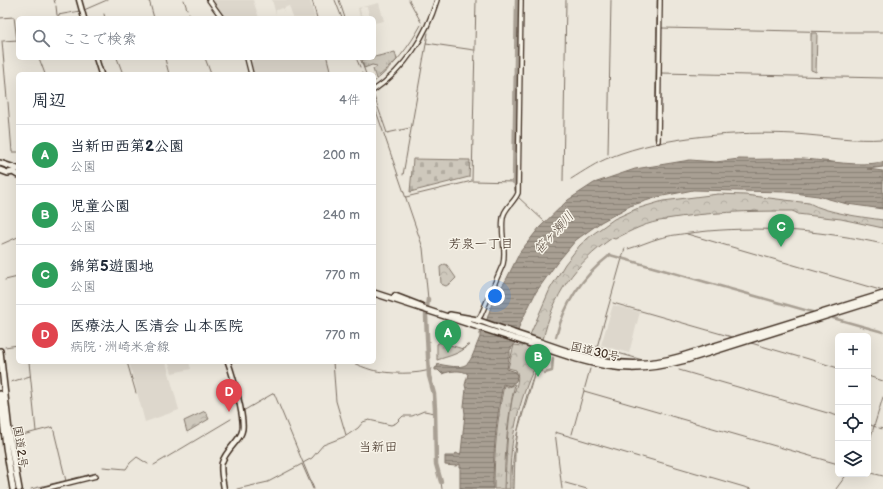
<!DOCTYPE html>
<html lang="ja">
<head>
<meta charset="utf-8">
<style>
  body { margin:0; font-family:"Balsamiq Sans","Klee One",sans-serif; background:#f6f6f7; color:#1f2937 }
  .controls { position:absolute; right:12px; bottom:12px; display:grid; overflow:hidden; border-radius:6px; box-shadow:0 4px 16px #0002 }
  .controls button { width:36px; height:36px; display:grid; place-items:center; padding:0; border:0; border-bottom:1px solid #e0e1e3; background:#fff; color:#1f2937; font:20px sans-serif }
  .you { position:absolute; left:495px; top:296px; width:14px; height:14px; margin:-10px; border:3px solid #fff; border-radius:50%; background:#1a73e8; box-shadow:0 0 0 6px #1a73e833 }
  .badge { display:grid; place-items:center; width:26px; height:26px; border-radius:50%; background:#0f766e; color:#fff; font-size:13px; font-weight:700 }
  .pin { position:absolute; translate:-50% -33px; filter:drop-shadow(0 1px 2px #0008) }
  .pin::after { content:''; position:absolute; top:21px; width:14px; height:12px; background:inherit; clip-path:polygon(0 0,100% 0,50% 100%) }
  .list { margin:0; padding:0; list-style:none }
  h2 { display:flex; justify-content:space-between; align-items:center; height:52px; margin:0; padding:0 16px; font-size:17px }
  h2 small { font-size:13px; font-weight:400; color:#747a83 }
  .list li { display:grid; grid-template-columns:26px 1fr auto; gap:12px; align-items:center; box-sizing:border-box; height:60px; padding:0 16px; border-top:1px solid #e0e1e3 }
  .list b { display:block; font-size:15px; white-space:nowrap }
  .list p { margin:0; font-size:13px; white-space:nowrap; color:#747a83 }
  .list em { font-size:13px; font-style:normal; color:#747a83 }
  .icon { flex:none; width:22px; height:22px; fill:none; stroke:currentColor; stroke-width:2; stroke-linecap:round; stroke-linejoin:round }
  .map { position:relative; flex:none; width:883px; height:489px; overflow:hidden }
  .search { position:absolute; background:#fff; box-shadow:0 4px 16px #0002; left:16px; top:16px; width:360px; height:44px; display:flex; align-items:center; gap:10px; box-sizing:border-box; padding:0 14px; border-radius:6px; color:#747a83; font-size:15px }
  .panel { position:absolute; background:#fff; box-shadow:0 4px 16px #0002; left:16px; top:72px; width:360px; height:292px; border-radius:6px }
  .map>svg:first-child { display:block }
  .built { fill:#ddd7cc }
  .grass { fill:url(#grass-tufts); stroke:#84796d }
  .cemetery { fill:url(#cemetery-stones); stroke:#84796d }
  .park { fill:url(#park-crowns); stroke:#84796d }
  .garden { fill:url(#garden-furrows); stroke:#84796d }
  .water { fill:url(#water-rules); stroke:#7c7064 }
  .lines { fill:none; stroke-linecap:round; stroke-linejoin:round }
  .stream { stroke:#7c7064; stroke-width:1 }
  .canal { stroke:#a89f93; stroke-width:2.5 }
  .river { stroke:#a89f93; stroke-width:4.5 }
  .minor-casing { stroke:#3b2a1e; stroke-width:6 }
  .major-casing { stroke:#3b2a1e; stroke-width:7 }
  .highway-casing { stroke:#3b2a1e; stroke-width:8 }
  .minor { stroke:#f7f3e8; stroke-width:3.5 }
  .major { stroke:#f7f3e8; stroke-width:4 }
  .highway { stroke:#f7f3e8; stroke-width:5 }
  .labels { text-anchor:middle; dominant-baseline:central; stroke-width:3; stroke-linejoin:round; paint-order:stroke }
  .street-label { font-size:12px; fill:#3b2a1e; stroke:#f7f3e8 }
  .water-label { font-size:13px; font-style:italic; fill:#615347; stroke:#f7f3e8 }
  .neighbourhood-label { font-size:13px; fill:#3b2a1e; stroke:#f7f3e8 }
</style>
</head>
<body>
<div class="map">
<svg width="883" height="489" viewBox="0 0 883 489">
  <defs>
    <pattern id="grass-tufts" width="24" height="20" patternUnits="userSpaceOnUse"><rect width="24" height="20" fill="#cec8bc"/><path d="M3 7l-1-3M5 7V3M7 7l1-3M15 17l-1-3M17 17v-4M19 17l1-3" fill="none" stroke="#b2aca1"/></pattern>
    <pattern id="cemetery-stones" width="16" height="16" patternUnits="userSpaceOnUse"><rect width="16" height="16" fill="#cec8bc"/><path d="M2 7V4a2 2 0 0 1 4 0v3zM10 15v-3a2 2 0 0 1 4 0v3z" fill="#b2aca1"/></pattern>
    <pattern id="park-crowns" width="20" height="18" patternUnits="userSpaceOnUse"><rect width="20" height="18" fill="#cec8bc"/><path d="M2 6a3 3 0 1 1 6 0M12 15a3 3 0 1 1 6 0" fill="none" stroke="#b2aca1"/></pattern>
    <pattern id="garden-furrows" width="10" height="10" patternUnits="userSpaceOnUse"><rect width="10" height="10" fill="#cec8bc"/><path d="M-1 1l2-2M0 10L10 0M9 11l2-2" fill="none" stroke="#b2aca1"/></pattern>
    <pattern id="water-rules" width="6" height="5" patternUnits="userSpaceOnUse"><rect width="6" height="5" fill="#a89f93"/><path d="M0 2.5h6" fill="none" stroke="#8a8277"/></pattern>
  </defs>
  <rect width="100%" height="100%" fill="#ece7dc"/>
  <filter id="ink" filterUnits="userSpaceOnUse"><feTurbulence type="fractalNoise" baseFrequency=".025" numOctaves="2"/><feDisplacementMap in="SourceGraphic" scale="8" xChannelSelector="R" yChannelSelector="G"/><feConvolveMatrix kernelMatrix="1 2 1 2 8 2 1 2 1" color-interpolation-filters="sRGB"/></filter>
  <g filter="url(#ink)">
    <!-- built -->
    <path class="built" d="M212,0H253L259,18H226Z
      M272,0H310L315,18H293L289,6L284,8V12L283,8L276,10V14Z
      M379,3L384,21L374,23V18H370L367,7H362L360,9L362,18H360L358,8Z
      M252,58H327L330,74H254L251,62L253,61Z
      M613,305L640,312L629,353L601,345Z
      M129,362H166L179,410L145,422Z
      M173,362H189L191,369L172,373L169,363Z"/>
    <!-- grass -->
    <path class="grass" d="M811,33H817L816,72L811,70Z
      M395,52L397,60L377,78L376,79L373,69L377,67V66L372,65L364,68L362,60Z
      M515,384C507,418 505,454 504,489H494C494,454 497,419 504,385L508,387Z"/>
    <!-- cemetery -->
    <path class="cemetery" d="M413,159L470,160L469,177L410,192Z"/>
    <!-- park -->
    <path class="park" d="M718,194L745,195L809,203C827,213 862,217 883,220V228L841,219L797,214V213L792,211C749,211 708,212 666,219V220C648,222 632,230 615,239L612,238C575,264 553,294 543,340C541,349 538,357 541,367L533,371C516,408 509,448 510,489H505C506,459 507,429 512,400C514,390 521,380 516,370L508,368L514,345L523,346L526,344L550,289L565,264L580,245L593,234L614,219L636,209L663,201Z
      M445,264L447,265L456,278L451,283L446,286L441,284L440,267Z
      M440,342L463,349L467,345H469C460,354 449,356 437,360V344Z
      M205,411L209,419L187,432L184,421Z"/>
    <!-- garden -->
    <path class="garden" d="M542,369V371L535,374L533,379L518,430L515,453L514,489H512C511,449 521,411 534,374Z"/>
    <!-- water -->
    <path class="water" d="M739,159C761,160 782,158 804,159C831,161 856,167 883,162V167L867,169L883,171V209L847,204L818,196L786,192L693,190L658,197L630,206L601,222L576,240L556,264L536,292L520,324L514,345L510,350V357L509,358L507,369L516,372L517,376L516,381L510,386L503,384C496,419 493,454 493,489H460V464L456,466L445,465V456H454L456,453L460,455L461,452L465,414L464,406L466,389L465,385L468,374C462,369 449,371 442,374L438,370H435V368L437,367L438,364C472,371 468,365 480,337V333L483,332L493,300L506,280L520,252L539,228L568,200L594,183L635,169L690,160L716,162Z"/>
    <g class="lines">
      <!-- stream -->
      <path class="stream" d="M54,0L55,3
        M149,0L154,18
        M184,0L187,9
        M312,0L317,18
        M335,0L342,18
        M339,0L345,18
        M409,0L421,22
        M56,6L57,15
        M84,10L107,0
        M189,13L191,18
        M104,14L105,18
        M0,18L14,17L17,41H18
        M58,18V15L80,11
        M110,18H113
        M662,28L843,32
        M845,32H883
        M2,41L7,99
        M3,41L18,40
        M426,43L474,50
        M39,58L45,74
        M98,58L103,74
        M117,58L123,74
        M205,58L211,74
        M327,58L331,74
        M360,58L366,74
        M165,59L169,74
        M357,60L360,67
        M362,73L363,74
        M661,73L883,78
        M374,82C394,66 409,47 421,25
        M374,96L387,133L410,128
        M8,102L12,152H18
        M374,105L423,248L428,299
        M655,139L657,0
        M608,154L611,0
        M403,175L428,33
        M571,179C584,171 597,162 611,157C663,136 738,131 795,134C824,136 854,141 883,139
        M472,180L476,0
        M563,181L566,0
        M406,197L472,181L514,182L515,191L517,194
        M518,197L545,222
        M687,234L880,290
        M2,244L18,237
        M628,249C639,246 649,241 660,238C675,234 692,233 708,231C767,226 825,231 883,244
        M5,280L18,277
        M613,303L732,337
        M751,343L799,357
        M5,347L18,345
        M597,347L646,361
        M595,354L625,248
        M802,357L838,368
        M29,362L36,431
        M127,362L136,393
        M231,362L242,406
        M333,362L336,401L346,435
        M351,362C358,365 365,368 372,370C387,374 419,375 432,369
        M679,370L838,416
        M868,376L883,381
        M11,382L30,376
        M584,391L838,464
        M243,411L274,393L314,489
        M868,424L876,427
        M879,428L883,429
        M572,434L590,369
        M15,437L53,427L66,481
        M868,446L883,397
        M642,457L751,489
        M303,463L312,458L323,445L346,436L358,428L363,422L369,420L391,425L396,423L403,416H412L424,411L435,413
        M154,465L231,419
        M103,467L126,469L130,463L137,457L148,464
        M868,472L883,476
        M441,482L442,489
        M562,482L587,489
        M31,489L96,473
        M237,489L268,482L302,464L313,489
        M562,489L555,432L639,457
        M836,489L847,474"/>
      <!-- canal -->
      <path class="canal" d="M833,318L883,332
        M556,337C564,304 583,276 610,255L812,312
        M545,373L552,371L553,358"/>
      <!-- river -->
      <path class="river" d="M514,182L517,0
        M428,299L426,316L429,376L434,394L435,409L436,464L441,482"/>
      <defs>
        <path id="minor" d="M209,0L222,18
          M247,58L251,74
          M374,90C405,69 426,36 437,0
          M658,141L660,0
          M477,321L481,315L503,264C507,248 499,228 504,214C507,206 515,201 518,193L521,0
          M544,364L548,347
          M44,489L96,476"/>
        <path id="major" d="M79,0L84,18
          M96,58L101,74
          M224,489C220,465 218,463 234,444C237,440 241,436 242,431C246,421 232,373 228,362"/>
        <path id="highway" d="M0,163L18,169
          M0,170L8,173L13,172L18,175
          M374,293L577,359C619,371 644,371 686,360L883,298
          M395,296L421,306
          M450,315C459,317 468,318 477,320C489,324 502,329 514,333C572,352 617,375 679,357L883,294
          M0,351L10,440L19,489
          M0,394L6,447L13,489"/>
      </defs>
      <!-- minor casing -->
      <use href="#minor" class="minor-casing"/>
      <!-- major casing -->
      <use href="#major" class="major-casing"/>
      <!-- highway casing -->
      <use href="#highway" class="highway-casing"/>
      <!-- minor -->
      <use href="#minor" class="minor"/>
      <!-- major -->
      <use href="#major" class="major"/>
      <!-- highway -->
      <use href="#highway" class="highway"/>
    </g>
  </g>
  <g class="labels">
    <!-- street labels -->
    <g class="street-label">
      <text transform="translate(595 352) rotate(13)">国道30号</text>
      <text transform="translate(20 447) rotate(81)">国道2号</text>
    </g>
    <!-- water labels -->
    <g class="water-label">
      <text transform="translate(554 233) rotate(-48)">笹ヶ瀬川</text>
    </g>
    <!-- neighbourhood labels -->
    <g class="neighbourhood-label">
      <text x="481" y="244">芳泉一丁目</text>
      <text x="378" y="447">当新田</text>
    </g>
  </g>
</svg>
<div class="controls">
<button>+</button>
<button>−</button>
<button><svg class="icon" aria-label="locate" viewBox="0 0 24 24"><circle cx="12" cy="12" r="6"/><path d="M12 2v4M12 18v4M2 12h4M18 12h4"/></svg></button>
<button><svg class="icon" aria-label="layers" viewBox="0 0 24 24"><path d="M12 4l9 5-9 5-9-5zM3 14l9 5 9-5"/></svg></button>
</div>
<div class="you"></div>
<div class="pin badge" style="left:448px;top:353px;background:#2e9e5b">A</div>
<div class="pin badge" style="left:538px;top:377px;background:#2e9e5b">B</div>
<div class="pin badge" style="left:781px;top:247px;background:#2e9e5b">C</div>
<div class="pin badge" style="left:229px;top:412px;background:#e0444e">D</div>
<div class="search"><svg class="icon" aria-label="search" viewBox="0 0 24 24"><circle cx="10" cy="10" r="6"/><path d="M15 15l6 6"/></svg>ここで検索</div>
<section class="panel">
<h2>周辺<small>4件</small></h2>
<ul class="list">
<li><span class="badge" style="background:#2e9e5b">A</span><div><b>当新田西第2公園</b><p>公園</p></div><em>200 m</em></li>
<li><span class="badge" style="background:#2e9e5b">B</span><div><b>児童公園</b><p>公園</p></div><em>240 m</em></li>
<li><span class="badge" style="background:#2e9e5b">C</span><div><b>錦第5遊園地</b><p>公園</p></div><em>770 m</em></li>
<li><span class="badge" style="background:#e0444e">D</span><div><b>医療法人 医清会 山本医院</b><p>病院 · 洲崎米倉線</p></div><em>770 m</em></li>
</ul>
</section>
</div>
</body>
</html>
